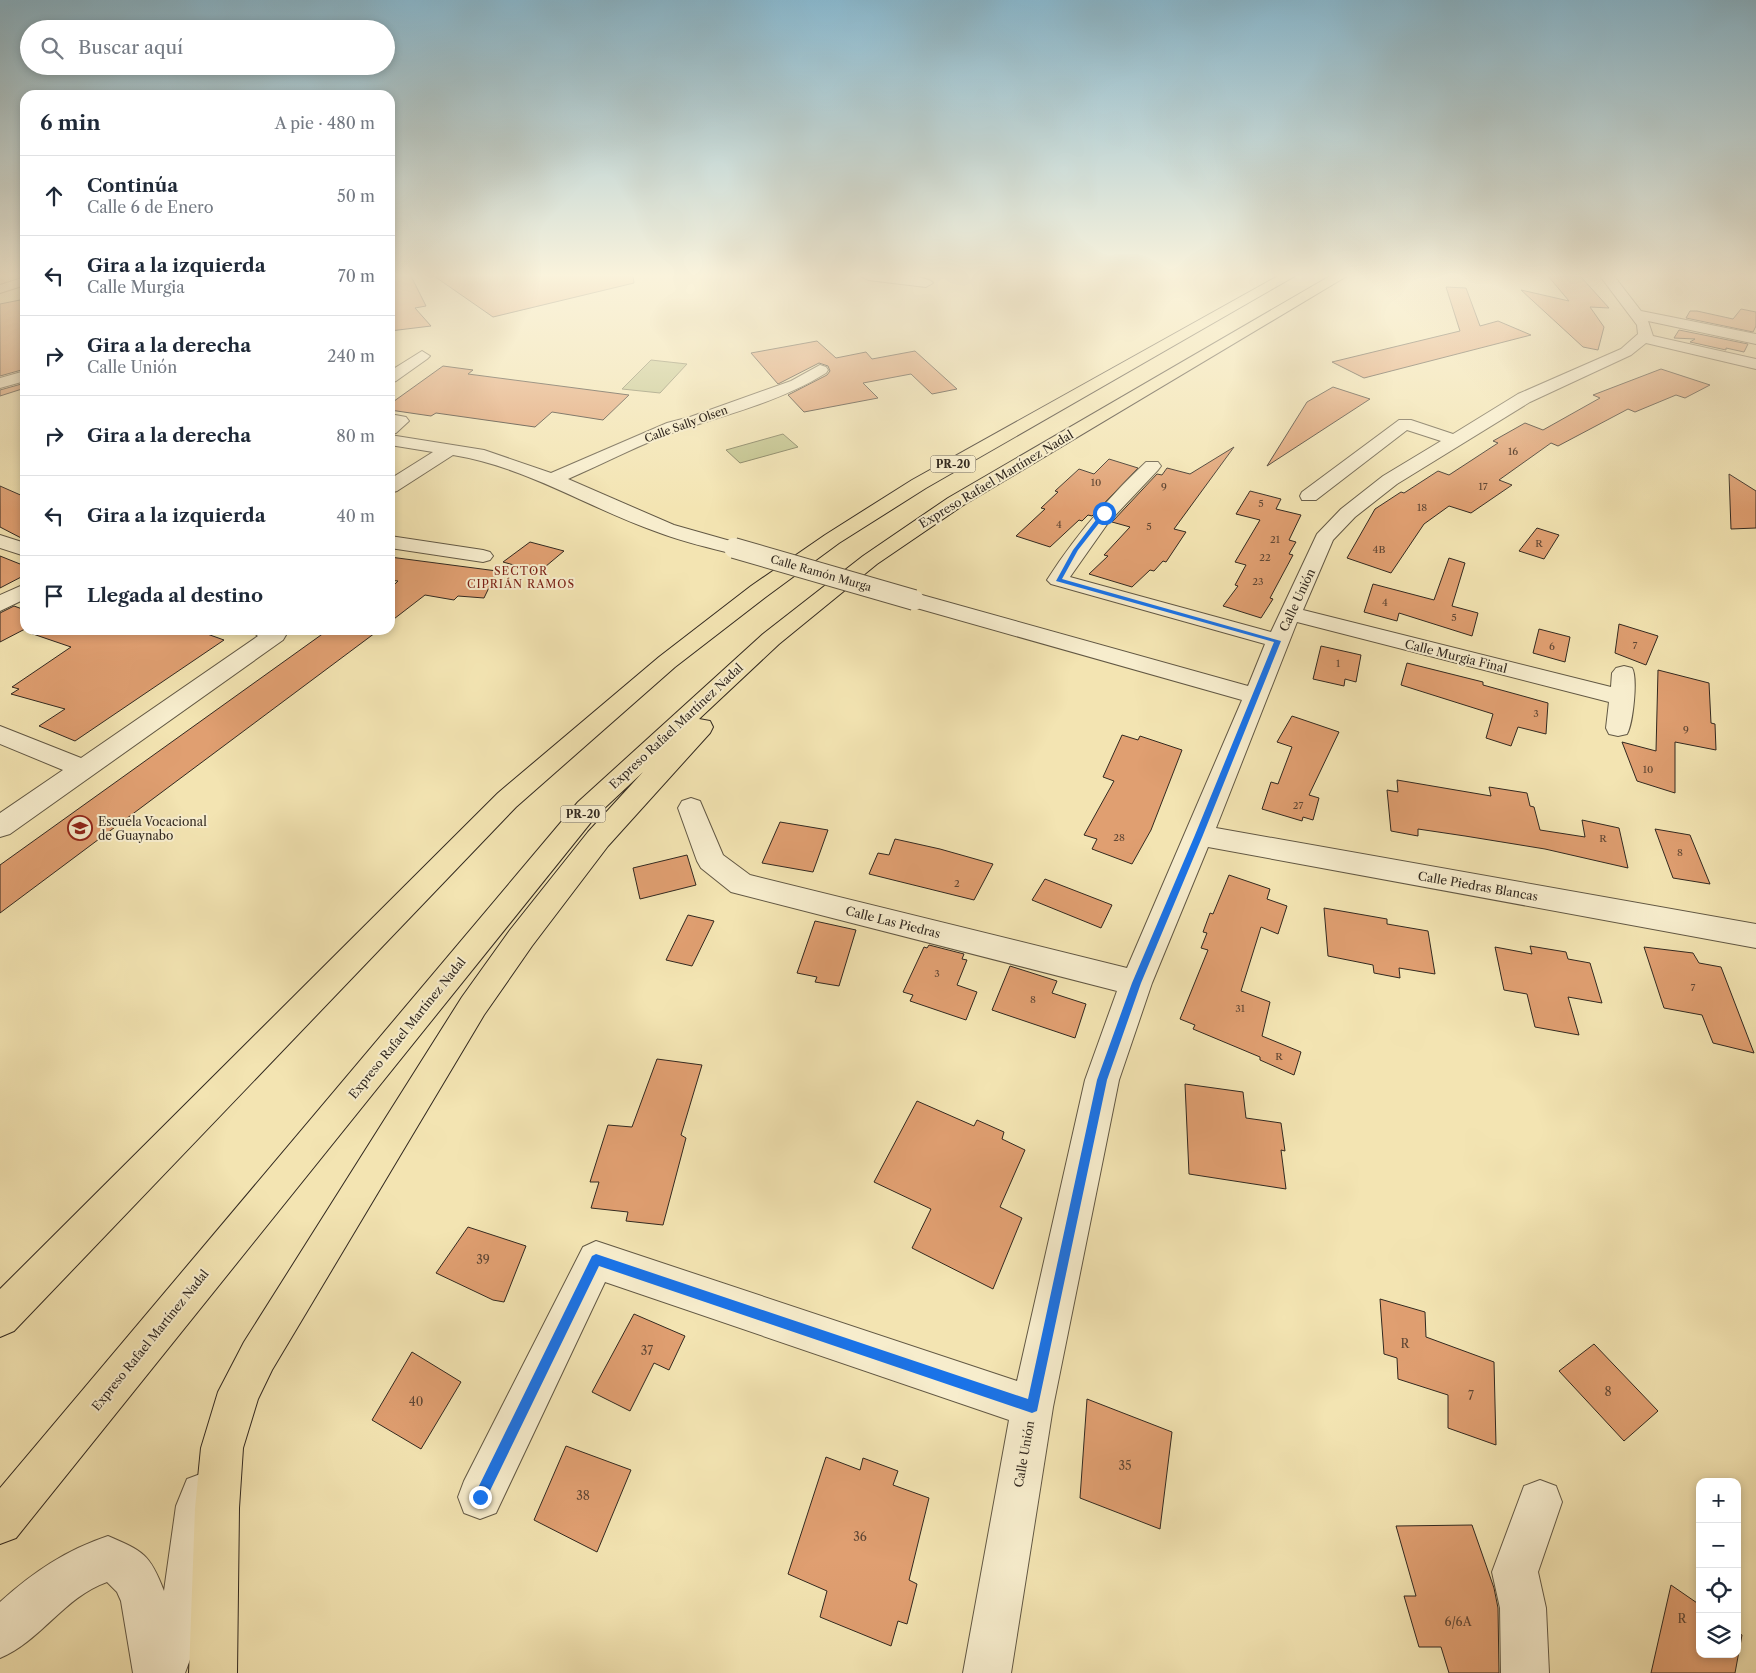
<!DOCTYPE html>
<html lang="es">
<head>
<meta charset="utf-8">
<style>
  body { margin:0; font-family:"Libre Caslon Text",serif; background:#f2f2f3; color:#1f2937 }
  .controls { position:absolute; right:15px; bottom:15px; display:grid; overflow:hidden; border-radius:10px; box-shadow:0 2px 8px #0003 }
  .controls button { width:45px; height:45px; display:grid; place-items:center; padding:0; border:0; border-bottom:1px solid #e0e1e3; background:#fff; color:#1f2937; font:25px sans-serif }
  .stop { position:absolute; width:15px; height:15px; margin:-11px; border:4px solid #1a73e8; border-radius:50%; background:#fff }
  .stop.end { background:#1a73e8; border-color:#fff; box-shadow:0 1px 5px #0008 }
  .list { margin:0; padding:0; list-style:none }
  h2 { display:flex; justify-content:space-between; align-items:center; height:65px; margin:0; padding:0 20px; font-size:21px }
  h2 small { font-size:16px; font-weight:400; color:#747a83 }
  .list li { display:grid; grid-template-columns:32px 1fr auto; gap:15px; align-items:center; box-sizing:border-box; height:80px; padding:0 20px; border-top:1px solid #e0e1e3 }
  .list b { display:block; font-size:19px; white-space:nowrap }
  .list p { margin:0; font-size:16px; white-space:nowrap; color:#747a83 }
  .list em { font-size:16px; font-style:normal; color:#747a83 }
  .icon { flex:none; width:28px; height:28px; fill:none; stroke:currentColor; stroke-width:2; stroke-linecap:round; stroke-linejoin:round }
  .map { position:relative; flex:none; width:1756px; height:1673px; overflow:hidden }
  .search { position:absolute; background:#fff; box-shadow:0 2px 8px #0003; left:20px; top:20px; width:375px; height:55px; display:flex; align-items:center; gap:12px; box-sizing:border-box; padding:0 18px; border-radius:28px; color:#747a83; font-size:19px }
  .panel { position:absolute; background:#fff; box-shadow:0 2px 8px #0003; left:20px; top:90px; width:375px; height:545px; border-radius:15px }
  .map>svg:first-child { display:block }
  .green { fill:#bfc289; stroke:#787654 }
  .building { fill:#e09f71; stroke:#322920 }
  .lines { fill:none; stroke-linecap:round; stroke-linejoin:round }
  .minor-casing { stroke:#625844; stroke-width:2 }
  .highway-casing { stroke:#322920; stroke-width:2 }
  .minor { fill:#f7edcd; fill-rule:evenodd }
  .highway { fill:#f3e4b2; fill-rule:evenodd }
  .minor-bridge-casing { stroke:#625844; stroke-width:22; stroke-linecap:butt }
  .minor-bridge { stroke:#f7edcd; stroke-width:20 }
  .route { fill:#1a73e8 }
  .labels { text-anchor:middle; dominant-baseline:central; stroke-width:4; stroke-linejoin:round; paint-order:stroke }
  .number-label { font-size:10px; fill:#5e4634 }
  .far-street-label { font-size:11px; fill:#322920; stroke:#f7edcd }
  .shield { fill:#f7edcd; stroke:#6d6454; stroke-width:1 }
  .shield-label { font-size:11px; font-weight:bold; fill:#322920 }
  .far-neighbourhood-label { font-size:11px; letter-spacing:1px; fill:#7a1f14; stroke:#f7edcd }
  .street-label { font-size:12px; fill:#322920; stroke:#f7edcd }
  .poi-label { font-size:12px; fill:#322920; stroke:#f7edcd; text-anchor:start }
  .near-number-label { font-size:12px; fill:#5e4634 }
</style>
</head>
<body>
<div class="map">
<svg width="1756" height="1673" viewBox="0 0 1756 1673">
  <rect width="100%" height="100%" fill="#f3e4b2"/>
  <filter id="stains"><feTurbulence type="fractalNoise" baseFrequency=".004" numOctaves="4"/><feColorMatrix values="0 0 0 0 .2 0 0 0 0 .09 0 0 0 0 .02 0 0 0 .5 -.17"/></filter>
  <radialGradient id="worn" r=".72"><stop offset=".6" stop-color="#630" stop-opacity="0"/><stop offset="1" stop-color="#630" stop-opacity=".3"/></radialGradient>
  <!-- green -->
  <path class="green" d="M651,360L687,364L660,393L622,389Z
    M783,434L798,447L740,463L726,450Z"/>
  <!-- building -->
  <path class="building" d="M398,276H411L426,306L415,308L431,326L390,331V279Z
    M434,276H633L634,283L493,317Z
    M1548,276L1581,277L1609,308L1590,307L1604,327L1598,350L1583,347L1521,290L1569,301Z
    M1446,287L1466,288L1480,326L1498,321L1531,335L1364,378L1332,362L1460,331Z
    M25,299V369L0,376V304Z
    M1741,309L1756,312V326L1753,332L1686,318L1690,311H1697L1733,319Z
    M1679,330L1748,344L1744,352L1726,348V350L1690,342L1695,339L1674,338Z
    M817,341L836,358L866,352L872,359L915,351L957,389L932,394L911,374L863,383L878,398L804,412L788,395L827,375L830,371L828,366L819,363L778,384L751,353Z
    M443,366L473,370L468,374L629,395L603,420L552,412L535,427L436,413L431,416L390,410V404Z
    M1661,369L1710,385L1685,398L1676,395L1635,412L1628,409L1558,446L1551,443L1499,480L1512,485L1471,513L1449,506L1424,524L1391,573L1347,558L1375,509L1401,492L1404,493L1438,471L1449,475L1498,443L1493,441L1525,423L1543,430L1600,398L1593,395Z
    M25,383V388L0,396V390Z
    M1333,387L1370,399L1267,466L1307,402Z
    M1234,447L1174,529L1186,532L1166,562L1163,561L1154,571L1150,570L1132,587L1089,574L1108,556L1104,555L1130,527L1112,522L1157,474L1162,475L1167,468L1190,474Z
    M1109,459L1138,468L1092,516L1088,515L1082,521L1079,520L1050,547L1016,536L1045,509L1041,508L1058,492L1055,491L1079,469L1094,474Z
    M1729,474L1756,491V528L1731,529Z
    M0,486L25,497V540L0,527Z
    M1250,491L1281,499L1276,509L1301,515L1289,540L1296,542L1289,554L1293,555L1270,598L1273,599L1261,618L1223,606L1238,586L1235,585L1246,565L1235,562L1260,520L1236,514Z
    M1537,528L1559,535L1544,559L1519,551Z
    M530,542L564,551L539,572L503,562Z
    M0,556L25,566V575L0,588Z
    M390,557L497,571L484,598L458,596L454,600L425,595L390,622V589L398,581L390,580Z
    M1449,558L1465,563L1452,606L1478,613L1472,636L1399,613L1397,621L1364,612L1373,584L1434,600Z
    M14,606L25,610V629L0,642V613Z
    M1619,624L1658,636L1646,665L1615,653Z
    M1539,629L1570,637L1565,662L1533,653Z
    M31,630H196L224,640L75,741L39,726L65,709L11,694L19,689L12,687L71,647L30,633Z
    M328,630H379L0,913V865Z
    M1321,646L1361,655L1356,682L1345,679L1344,686L1313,679Z
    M1407,663L1483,682V685L1548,703L1546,734L1518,727L1511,746L1486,738L1493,714L1401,685Z
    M1658,670L1709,683L1711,723L1715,724L1716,750L1675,742V793L1637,781L1622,742L1656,751Z
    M1292,716L1339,732L1309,795L1319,798L1313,820L1303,817L1302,821L1262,809L1271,782L1278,784L1292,747L1277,742Z
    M1122,735L1138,740L1140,736L1182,750L1151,830L1132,864L1092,849L1097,839L1084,835L1114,781L1103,777Z
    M1397,780L1491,796L1489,787L1527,793L1530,806L1534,807L1540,830L1585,837L1582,820L1619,828L1628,868L1545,849L1465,836L1418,829V836L1391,831L1387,790L1398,792Z
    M780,822L828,830L813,872L762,863Z
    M1655,829L1690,835L1710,884L1673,878Z
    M895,839L940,849L993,864L974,900L869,874L878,853L889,855Z
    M687,855L696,885L640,899L633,868Z
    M1229,875L1270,889L1267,899L1287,906L1278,934L1261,927L1241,991L1270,1002L1262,1036L1301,1052L1294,1075L1260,1060V1057L1193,1029L1195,1025L1180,1019L1208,950L1201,948L1207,933L1203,932L1210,913L1213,914Z
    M1045,879L1112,905L1101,928L1032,900Z
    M1324,908L1387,919V924L1428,931L1435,974L1399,968L1400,978L1374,973L1373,965L1328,956Z
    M688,915L714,921L692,966L666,960Z
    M815,921L856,930L839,986L815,982L817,977L797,973Z
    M929,945L964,954L962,959L967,960L957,985L977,992L966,1020L910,1001L913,995L903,992L924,947L927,948Z
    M1530,946L1566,952L1568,959L1590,963L1602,1003L1568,997L1579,1035L1535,1027L1527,994L1504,990L1495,947L1532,954Z
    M1644,947L1693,953L1699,963L1721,967L1754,1053L1713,1043L1702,1015L1664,1008Z
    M1010,966L1057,981L1052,993L1086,1004L1075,1038L992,1010Z
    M657,1059L702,1065L681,1135L686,1138L663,1225L626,1221L628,1212L591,1208L599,1182H590L608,1125L632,1127Z
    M1185,1084L1243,1092L1246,1118L1281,1123L1285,1151L1281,1150L1286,1189L1189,1174Z
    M917,1101L974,1126L977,1120L1004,1132L1002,1139L1025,1150L1000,1207L1022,1218L993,1289L912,1248L931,1209L874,1182Z
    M468,1227L526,1246L504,1302L493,1300L436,1273Z
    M1380,1299L1425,1312L1426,1337L1494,1362L1496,1445L1448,1428V1395L1398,1379L1397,1358L1384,1354Z
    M634,1314L685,1336L669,1370L654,1363L630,1411L592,1392Z
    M1594,1344L1658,1411L1624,1441L1559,1371Z
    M412,1352L461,1382L421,1449L372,1420Z
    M1087,1399L1172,1432L1160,1529L1080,1498Z
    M566,1446L631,1470L597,1552L534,1520Z
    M826,1457L860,1470L863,1458L898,1471L893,1485L929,1498L909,1580L917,1584L907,1624L898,1621L891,1646L820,1617L827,1591L788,1574Z
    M1472,1525L1494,1588L1498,1608L1499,1673H1449L1441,1647H1419L1404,1596H1416L1396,1526Z
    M1671,1585L1700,1605V1654H1737V1632L1742,1635L1735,1673H1651Z"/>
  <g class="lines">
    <defs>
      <path id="minor" d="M861,276C876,276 924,273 933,283L926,287L868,280Z
        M1600,276H1614L1641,311L1756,334V344L1648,321L1653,336L1756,359V369L1646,343L1631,355L1530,402L1397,484L1355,517L1333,540L1303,610L1611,687L1612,673L1616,668L1624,666L1632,668C1638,677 1633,724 1627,734L1618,736L1609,734L1606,728L1609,702L1297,622L1216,828L1756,924V948L1208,847L1152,983L1119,1080L1053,1407L1011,1673H963L1009,1420L605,1282L496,1513L480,1519L464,1513L458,1497L464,1481L583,1247L596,1241L1017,1381L1085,1080L1117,991L731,892L701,868L697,861L678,808L682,801L691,798L700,801L723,855L750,875L1127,968L1242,700L906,605L903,600L906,595L914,594L922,595L1248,686L1265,644L1051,584L1047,580C1075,536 1108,498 1146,462H1158L1161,466L1158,470L1108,523L1070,577L1271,632L1317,534L1341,509L1383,476L1441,441L1407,430L1316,500H1302L1300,496L1302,492L1399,420H1411L1453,434L1518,394L1621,349L1638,334L1637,325Z
        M25,277V285L0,293V285Z
        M422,351L430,356L427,359L396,381L390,383V371Z
        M820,365L826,367L828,370L826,373C781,401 729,414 680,430C642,443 605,463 568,479L674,525L741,544L744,548L741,552L734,554C710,548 684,542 660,533C590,509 527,467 453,455L397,491L390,493V479L433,452L390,445V435L484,450L551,473L667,423L690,417L791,381Z
        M25,371V381L0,388V378Z
        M390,414L406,417L409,421L396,433L390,434Z
        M0,535L25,543V556L0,548Z
        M390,536L483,550L490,552L493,556L490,560L483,562L390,548Z
        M25,584V599L0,611V595Z
        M250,630H282L286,635L283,640L10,834L0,837V813L63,770L0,744V726L81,758L258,636Z
        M203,1473L219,1479L225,1495L220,1507L207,1614L185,1673H133L121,1601L117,1592L107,1582C64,1597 41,1641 0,1658V1602C33,1572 66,1550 108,1536C143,1551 150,1554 164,1591L176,1506L187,1479Z
        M1540,1480L1556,1486L1562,1502L1538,1572L1546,1608L1549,1673H1501L1500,1608L1492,1572L1524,1486Z"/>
      <path id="highway" d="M1278,276H1295L926,488L839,543L767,596L675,667L516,807L14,1331L0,1337V1289L498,793L659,657L751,586L825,535L912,480Z
        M1330,276H1347L962,506L877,564L779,644L699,719L710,721L713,727L710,733L608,846L532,946L484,1015L272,1370L258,1399L243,1448L239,1508L237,1673H189L195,1508L201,1448L218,1392L244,1342L462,997L510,930L588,832L643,772L596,816L16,1538L0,1544V1488L578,802L763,634L863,556L948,498Z"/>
    </defs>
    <!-- minor casing -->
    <use href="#minor" class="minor-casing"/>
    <!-- highway casing -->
    <use href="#highway" class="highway-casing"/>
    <!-- minor -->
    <use href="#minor" class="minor"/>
    <!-- highway -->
    <use href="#highway" class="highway"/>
    <defs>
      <path id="minor-bridge" d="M734,548L914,600"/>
    </defs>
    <!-- minor-bridge casing -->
    <use href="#minor-bridge" class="minor-bridge-casing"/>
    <!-- minor-bridge -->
    <use href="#minor-bridge" class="minor-bridge"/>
  </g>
  <!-- sky -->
  <linearGradient id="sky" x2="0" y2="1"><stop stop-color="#89b8ce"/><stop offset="0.54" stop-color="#faf3dc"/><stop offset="1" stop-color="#faf3dc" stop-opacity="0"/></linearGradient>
  <rect width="1756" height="510" fill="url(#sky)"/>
  <!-- route -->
  <path class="route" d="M1102,512L1107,513L1078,550L1062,579L1281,641L1203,835L1141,983L1107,1080L1037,1411L1032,1413L599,1266L485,1501L480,1503L476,1501L474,1497L476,1492L592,1256L596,1254L1028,1399L1097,1080L1132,983L1195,835L1274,642L1056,581L1073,550Z"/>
  <!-- icons -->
  <defs>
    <symbol id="school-ring" viewBox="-11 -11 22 22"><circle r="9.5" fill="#f7edcd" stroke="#8f2418" stroke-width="1.5"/><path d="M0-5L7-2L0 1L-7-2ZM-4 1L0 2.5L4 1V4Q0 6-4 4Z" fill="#8f2418"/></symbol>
  </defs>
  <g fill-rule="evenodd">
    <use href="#school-ring" x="66" y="814" width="28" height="28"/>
  </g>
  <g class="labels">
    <!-- number labels -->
    <g class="number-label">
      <text x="1513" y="451">16</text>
      <text x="1096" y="482">10</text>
      <text x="1164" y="486">9</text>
      <text x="1483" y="486">17</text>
      <text x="1261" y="503">5</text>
      <text x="1422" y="507">18</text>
      <text x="1059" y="524">4</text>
      <text x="1149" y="526">5</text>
      <text x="1275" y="539">21</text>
      <text x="1539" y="543">R</text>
      <text x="1379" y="549">4B</text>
      <text x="1265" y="557">22</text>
      <text x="1258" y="581">23</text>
      <text x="1385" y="602">4</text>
      <text x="1454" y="617">5</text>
      <text x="1635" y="645">7</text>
      <text x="1552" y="646">6</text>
      <text x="1338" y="663">1</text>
      <text x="1536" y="713">3</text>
      <text x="1686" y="729">9</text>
      <text x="1648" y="769">10</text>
      <text x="1298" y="805">27</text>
      <text x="1119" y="837">28</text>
      <text x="1603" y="838">R</text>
      <text x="1680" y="852">8</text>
      <text x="957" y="883">2</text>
      <text x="937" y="973">3</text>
      <text x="1693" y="987">7</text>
      <text x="1033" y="999">8</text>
      <text x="1240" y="1008">31</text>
      <text x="1279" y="1056">R</text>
    </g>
    <!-- far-street labels -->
    <g class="far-street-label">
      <text transform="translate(686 424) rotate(-20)">Calle Sally Olsen</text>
      <text transform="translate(821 573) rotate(16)">Calle Ramón Murga</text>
    </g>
    <!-- shield labels -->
    <g class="shield">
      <rect x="930.5" y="455.5" width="45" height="17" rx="4"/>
      <rect x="560.5" y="805.5" width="45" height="17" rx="4"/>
    </g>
    <g class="shield-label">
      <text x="953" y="464">PR-20</text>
      <text x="583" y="814">PR-20</text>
    </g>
    <!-- far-neighbourhood labels -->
    <g class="far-neighbourhood-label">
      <text x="521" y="571">SECTOR<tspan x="521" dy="13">CIPRIÁN RAMOS</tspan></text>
    </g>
    <!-- street labels -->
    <g class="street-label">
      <text transform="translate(996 479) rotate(-31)">Expreso Rafael Martínez Nadal</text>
      <text transform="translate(1297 600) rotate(-65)">Calle Unión</text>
      <text transform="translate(1456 656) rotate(14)">Calle Murgia Final</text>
      <text transform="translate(676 726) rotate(-43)">Expreso Rafael Martínez Nadal</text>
      <text transform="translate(1478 886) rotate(10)">Calle Piedras Blancas</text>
      <text transform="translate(893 922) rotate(14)">Calle Las Piedras</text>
      <text transform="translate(407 1028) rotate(-51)">Expreso Rafael Martínez Nadal</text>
      <text transform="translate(150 1340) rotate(-51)">Expreso Rafael Martínez Nadal</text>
      <text transform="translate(1024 1454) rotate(-80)">Calle Unión</text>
    </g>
    <!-- poi labels -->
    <g class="poi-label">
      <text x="98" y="821">Escuela Vocacional<tspan x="98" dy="14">de Guaynabo</tspan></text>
    </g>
    <!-- near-number labels -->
    <g class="near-number-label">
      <text x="483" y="1259">39</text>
      <text x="1405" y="1343">R</text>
      <text x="647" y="1350">37</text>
      <text x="1608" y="1391">8</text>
      <text x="1471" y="1395">7</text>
      <text x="416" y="1401">40</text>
      <text x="1125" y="1465">35</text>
      <text x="583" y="1495">38</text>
      <text x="860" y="1536">36</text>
      <text x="1682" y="1618">R</text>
      <text x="1458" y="1621">6/6A</text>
    </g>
  </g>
  <rect width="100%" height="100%" filter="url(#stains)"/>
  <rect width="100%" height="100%" fill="url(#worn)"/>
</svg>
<div class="controls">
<button>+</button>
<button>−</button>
<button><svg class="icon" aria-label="locate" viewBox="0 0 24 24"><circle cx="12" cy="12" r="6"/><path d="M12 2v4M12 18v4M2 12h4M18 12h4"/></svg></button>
<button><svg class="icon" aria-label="layers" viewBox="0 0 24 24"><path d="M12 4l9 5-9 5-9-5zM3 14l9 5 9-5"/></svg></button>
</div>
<div class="stop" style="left:1104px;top:513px"></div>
<div class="stop end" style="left:480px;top:1497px"></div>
<div class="search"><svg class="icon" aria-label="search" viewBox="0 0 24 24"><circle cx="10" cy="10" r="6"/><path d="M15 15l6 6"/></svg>Buscar aquí</div>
<section class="panel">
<h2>6 min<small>A pie · 480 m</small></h2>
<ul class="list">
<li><svg class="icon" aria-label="ahead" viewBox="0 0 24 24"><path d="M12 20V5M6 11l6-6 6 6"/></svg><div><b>Continúa</b><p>Calle 6 de Enero</p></div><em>50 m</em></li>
<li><svg class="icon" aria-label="left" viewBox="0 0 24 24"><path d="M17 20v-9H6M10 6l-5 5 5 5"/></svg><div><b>Gira a la izquierda</b><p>Calle Murgia</p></div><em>70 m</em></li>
<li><svg class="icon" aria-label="right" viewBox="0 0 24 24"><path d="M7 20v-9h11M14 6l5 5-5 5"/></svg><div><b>Gira a la derecha</b><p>Calle Unión</p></div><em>240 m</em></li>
<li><svg class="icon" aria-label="right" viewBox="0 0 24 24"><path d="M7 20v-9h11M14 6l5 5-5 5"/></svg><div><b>Gira a la derecha</b></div><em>80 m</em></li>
<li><svg class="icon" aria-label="left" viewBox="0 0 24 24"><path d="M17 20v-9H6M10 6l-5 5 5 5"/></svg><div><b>Gira a la izquierda</b></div><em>40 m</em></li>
<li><svg class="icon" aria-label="arrive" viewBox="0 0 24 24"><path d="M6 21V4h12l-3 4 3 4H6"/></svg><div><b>Llegada al destino</b></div></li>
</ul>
</section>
</div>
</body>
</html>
